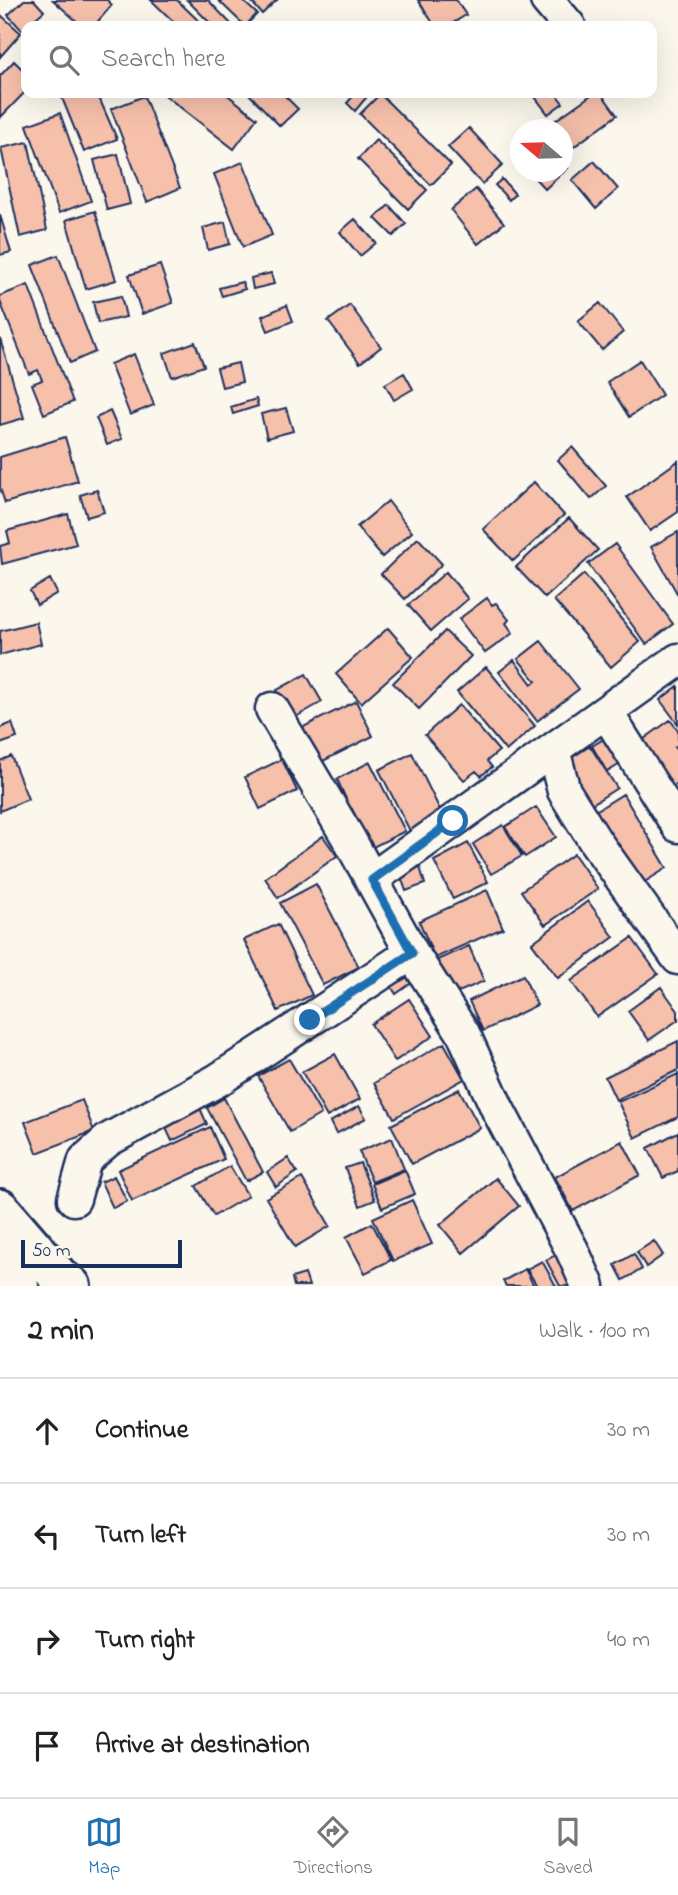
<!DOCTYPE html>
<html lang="en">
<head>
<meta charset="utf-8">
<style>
  body { margin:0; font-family:"Indie Flower",sans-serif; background:#f2f2f2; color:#222 }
  .compass { position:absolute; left:510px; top:119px; width:63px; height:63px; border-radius:50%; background:#fff; box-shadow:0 7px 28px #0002; rotate:289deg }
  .scale { position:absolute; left:21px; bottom:18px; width:161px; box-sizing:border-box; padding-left:7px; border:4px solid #1b2f5e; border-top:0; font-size:19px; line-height:24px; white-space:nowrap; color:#1b2f5e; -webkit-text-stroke:5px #fbf7ec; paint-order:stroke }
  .stop { position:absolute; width:21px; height:21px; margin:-16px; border:5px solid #1f6fb2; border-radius:50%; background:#fff }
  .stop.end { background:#1f6fb2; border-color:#fff; box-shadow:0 2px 7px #0008 }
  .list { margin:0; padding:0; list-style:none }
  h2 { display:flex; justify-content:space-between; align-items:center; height:91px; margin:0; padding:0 28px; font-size:30px }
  h2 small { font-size:23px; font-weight:400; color:#767676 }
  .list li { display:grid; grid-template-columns:46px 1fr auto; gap:21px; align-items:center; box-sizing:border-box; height:105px; padding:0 28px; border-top:2px solid #e0e0e0 }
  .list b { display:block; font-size:26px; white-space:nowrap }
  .list em { font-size:23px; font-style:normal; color:#767676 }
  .icon { flex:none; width:38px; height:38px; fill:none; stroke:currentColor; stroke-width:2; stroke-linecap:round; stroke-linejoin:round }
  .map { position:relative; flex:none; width:678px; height:1286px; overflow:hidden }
  .search { position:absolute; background:#fff; box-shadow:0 7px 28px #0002; left:21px; right:21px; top:21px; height:77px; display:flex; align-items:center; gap:18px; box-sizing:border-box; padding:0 24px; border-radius:14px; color:#767676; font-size:26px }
  .sheet { height:511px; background:#fff }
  nav { display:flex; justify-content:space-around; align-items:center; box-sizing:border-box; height:98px; border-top:2px solid #e0e0e0; background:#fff; font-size:19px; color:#767676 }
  nav a { display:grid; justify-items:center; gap:4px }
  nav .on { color:#1f6fb2 }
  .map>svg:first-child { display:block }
  .building { fill:#f7c0ab; stroke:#1b2f5e; stroke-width:2 }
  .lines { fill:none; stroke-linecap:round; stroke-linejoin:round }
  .minor-casing { stroke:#1b2f5e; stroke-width:37 }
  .major-casing { stroke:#1b2f5e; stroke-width:44 }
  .minor { stroke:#fbf7ec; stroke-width:32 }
  .major { stroke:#fbf7ec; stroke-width:38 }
  .route { stroke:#1f6fb2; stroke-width:9 }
</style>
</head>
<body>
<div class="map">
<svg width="678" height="1286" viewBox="0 0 678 1286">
  <rect width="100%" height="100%" fill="#fbf7ec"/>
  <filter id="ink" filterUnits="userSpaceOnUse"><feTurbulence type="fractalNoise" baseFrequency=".0143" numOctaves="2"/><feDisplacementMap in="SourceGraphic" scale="14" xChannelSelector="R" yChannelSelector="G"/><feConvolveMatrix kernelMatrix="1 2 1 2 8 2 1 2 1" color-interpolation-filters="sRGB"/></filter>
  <g filter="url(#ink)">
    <!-- building -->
    <path class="building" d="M24,0H34L44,11L22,30L8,15Z
      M53,0H107L112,5L94,26H82Z
      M151,0H177L204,26H178Z
      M187,0H208L233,26H213Z
      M218,0H242L257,14L245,26Z
      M250,0H277L262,14Z
      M418,0H456L466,15L448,26H435Z
      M2,16L21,33L0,57V18Z
      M14,61L26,73V91L0,118V76Z
      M60,93H97L117,139L84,152Z
      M162,93H225L257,118L234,149Z
      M248,93H282L298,109L280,126Z
      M356,93H370L355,111L347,103Z
      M532,93H555L563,103L548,114Z
      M594,93H601L617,115L572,148L562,135V130H559L553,122Z
      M380,94L451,165L431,185L360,114Z
      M144,96L180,188L147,202L111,109Z
      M60,113L91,201L59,213L27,125Z
      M469,128L503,165L482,184L448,147Z
      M376,140L427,190L408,209L358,159Z
      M28,142L47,230L20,237L1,148Z
      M118,154L130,204L107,210L94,160Z
      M594,161L618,189L596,209L572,180Z
      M243,162L272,235L243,247L214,174Z
      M562,162L568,168L545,189L529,172H562Z
      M502,179L515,194L509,200L495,185Z
      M476,189L504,223L478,244L451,210Z
      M389,205L406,224L393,236L375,218Z
      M95,211L116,280L86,289L66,220Z
      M0,215L11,252L0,255Z
      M355,219L376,243L360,256L340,232Z
      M225,222L230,244L208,250L203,228Z
      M58,255L95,352L70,363L32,265Z
      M160,265L173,303L142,314L129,275Z
      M271,273L274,284L253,289L251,278Z
      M242,282L245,289L222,296L219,288Z
      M28,285L73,402L44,414L32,384L42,380L38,370L29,374L0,301V296Z
      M121,296L126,317L98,323L93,302Z
      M600,303L623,332L602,350L578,321Z
      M287,305L293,321L268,331L262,316Z
      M350,305L381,347L360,363L328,321Z
      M0,338L24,418L0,425Z
      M195,342L204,366L172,377L164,353Z
      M134,354L154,405L130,415L110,364Z
      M640,360L662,395L629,417L607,382Z
      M238,363L242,382L222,387L217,368Z
      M404,373L413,389L394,400L385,384Z
      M256,399L258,406L233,414L231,407Z
      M286,408L293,431L267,438L261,414Z
      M110,411L122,439L107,445L96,418Z
      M65,437L78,481L5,503L0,488V457Z
      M572,447L606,486L591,499L558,460Z
      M678,461V512L650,531L627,497Z
      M534,482L564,515L513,561L483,529Z
      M97,490L104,512L87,517L80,495Z
      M388,501L412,532L382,557L357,527Z
      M68,514L76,544L2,564L0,546L10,543L7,531Z
      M569,518L598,550L545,598L516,567Z
      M678,532V595L651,547Z
      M418,538L442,564L405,599L381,574Z
      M615,544L673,624L646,644L588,564Z
      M446,572L468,599L431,631L408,605Z
      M584,574L640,642L611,667L554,600Z
      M50,579L57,593L37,605L30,591Z
      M487,598L492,605L496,603L509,620L506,623L513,633L485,653L459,619Z
      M36,622L41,644L0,655V631Z
      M388,628L413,657L361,703L336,674Z
      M445,631L471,656L419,709L393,683Z
      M541,641L579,689L537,721L499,672L514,660L532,684L536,681L518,659Z
      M486,667L535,726L506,751L457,692Z
      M306,674L322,702L294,718L277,690Z
      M678,686V724L660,700Z
      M356,701L373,736L319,763L295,731Z
      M459,705L499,751L487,761L492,767L481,776L476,771L464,780L425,735Z
      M670,720L678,730V745L675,747L678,751V783L673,787L640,742Z
      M12,723L17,738L0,744V728Z
      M607,737L622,763L607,772L592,746Z
      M590,746L617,788L592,804L565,762Z
      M412,753L442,814L410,831L379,770Z
      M11,756L28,799L0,811V761Z
      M282,759L297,791L260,809L245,777Z
      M370,762L405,831L371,848L352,809L345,813L340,802L346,799L337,779Z
      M623,794L667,868L638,886L594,812Z
      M536,807L556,837L525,857L505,827Z
      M503,825L522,856L491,874L473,844Z
      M323,836L337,856L278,898L265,878Z
      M468,843L488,882L453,899L434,861Z
      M574,854L598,889L545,925L521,891Z
      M420,867L425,884L406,891L400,874Z
      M316,884L359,967L323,985L280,903Z
      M487,890L503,928L435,958L419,921Z
      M588,901L614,937L558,978L532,943Z
      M278,924L312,995L278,1011L244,940Z
      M632,938L658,974L597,1017L571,981Z
      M469,946L484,981L452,995L437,960Z
      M405,967L414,981L396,994L387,980Z
      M523,975L537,1005L483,1031L469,1001Z
      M661,987L678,1011V1020L649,1040L628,1011Z
      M409,999L433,1036L395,1061L371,1024Z
      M678,1041V1070L616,1100L605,1077Z
      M444,1043L464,1079L394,1118L374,1083Z
      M335,1054L360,1099L327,1117L302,1072Z
      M289,1059L321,1114L290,1132L258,1076Z
      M678,1074V1117L635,1138L618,1102Z
      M459,1089L480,1128L412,1164L391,1125Z
      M224,1098L263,1172L246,1181L207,1108Z
      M82,1100L94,1131L37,1153L25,1122Z
      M359,1106L366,1118L336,1134L330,1122Z
      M200,1108L207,1124L172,1141L164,1124Z
      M210,1127L224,1159L132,1201L118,1170Z
      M678,1132V1171L663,1178L648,1148Z
      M392,1138L404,1169L372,1182L359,1151Z
      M622,1141L640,1175L573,1211L555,1177Z
      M288,1158L297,1172L276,1187L267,1172Z
      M360,1163L375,1200L360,1206L345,1168Z
      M230,1166L248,1196L214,1216L196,1186Z
      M405,1170L415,1194L382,1208L372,1184Z
      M114,1176L127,1201L113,1208L101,1182Z
      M302,1178L330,1226L295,1247L266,1198Z
      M496,1178L519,1206L463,1253L440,1225Z
      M412,1200L432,1244L393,1261L373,1218Z
      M372,1223L391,1260L365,1273L346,1237Z
      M654,1241L663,1255L646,1267L637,1252Z
      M563,1251L582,1286H560L546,1260Z
      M634,1254L642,1269L623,1280L615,1265Z
      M542,1261L556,1286H537L527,1269Z
      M525,1269L534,1286H506L503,1281Z
      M305,1274L309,1286H294L292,1278Z"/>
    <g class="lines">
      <defs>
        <path id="minor" d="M547,0L569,26
          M272,709L349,839L412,953L463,1033L498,1110L572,1250L588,1286
          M606,712L678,826
          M553,750L564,791L595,841L678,958
          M372,879L678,660
          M74,1199L85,1160L108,1140L218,1080L412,953"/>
        <path id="major" d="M0,1209L59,1277L71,1286
          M0,1254L19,1286"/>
      </defs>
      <!-- minor casing -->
      <use href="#minor" class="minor-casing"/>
      <!-- major casing -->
      <use href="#major" class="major-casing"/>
      <!-- minor -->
      <use href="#minor" class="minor"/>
      <!-- major -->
      <use href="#major" class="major"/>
    </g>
  </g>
  <g class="lines" filter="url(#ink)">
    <!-- route -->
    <path class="route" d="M310,1020L412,953L372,880L453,821"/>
  </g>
</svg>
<svg class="compass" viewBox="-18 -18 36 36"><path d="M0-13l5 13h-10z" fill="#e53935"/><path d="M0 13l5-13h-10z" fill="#767676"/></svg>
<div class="scale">50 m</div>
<div class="stop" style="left:453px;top:821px"></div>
<div class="stop end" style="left:310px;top:1020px"></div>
<div class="search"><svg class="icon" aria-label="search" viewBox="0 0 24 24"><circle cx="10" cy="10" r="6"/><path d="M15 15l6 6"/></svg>Search here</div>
</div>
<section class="sheet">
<h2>2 min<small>Walk · 100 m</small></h2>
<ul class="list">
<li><svg class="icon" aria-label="ahead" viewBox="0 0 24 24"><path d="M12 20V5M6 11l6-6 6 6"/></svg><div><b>Continue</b></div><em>30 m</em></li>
<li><svg class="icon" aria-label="left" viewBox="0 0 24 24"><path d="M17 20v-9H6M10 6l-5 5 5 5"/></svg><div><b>Turn left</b></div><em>30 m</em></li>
<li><svg class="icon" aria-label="right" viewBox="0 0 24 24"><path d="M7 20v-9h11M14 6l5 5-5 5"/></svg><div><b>Turn right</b></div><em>40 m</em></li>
<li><svg class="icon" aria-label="arrive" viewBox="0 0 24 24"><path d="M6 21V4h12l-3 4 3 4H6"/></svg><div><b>Arrive at destination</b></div></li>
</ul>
</section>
<nav>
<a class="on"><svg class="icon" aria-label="map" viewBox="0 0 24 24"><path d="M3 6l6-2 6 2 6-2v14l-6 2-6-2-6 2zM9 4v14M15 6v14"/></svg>Map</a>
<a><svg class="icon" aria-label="directions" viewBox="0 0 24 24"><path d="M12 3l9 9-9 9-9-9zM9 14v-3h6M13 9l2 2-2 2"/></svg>Directions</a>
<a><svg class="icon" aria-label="saved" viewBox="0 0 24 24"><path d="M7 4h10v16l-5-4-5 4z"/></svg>Saved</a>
</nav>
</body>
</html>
